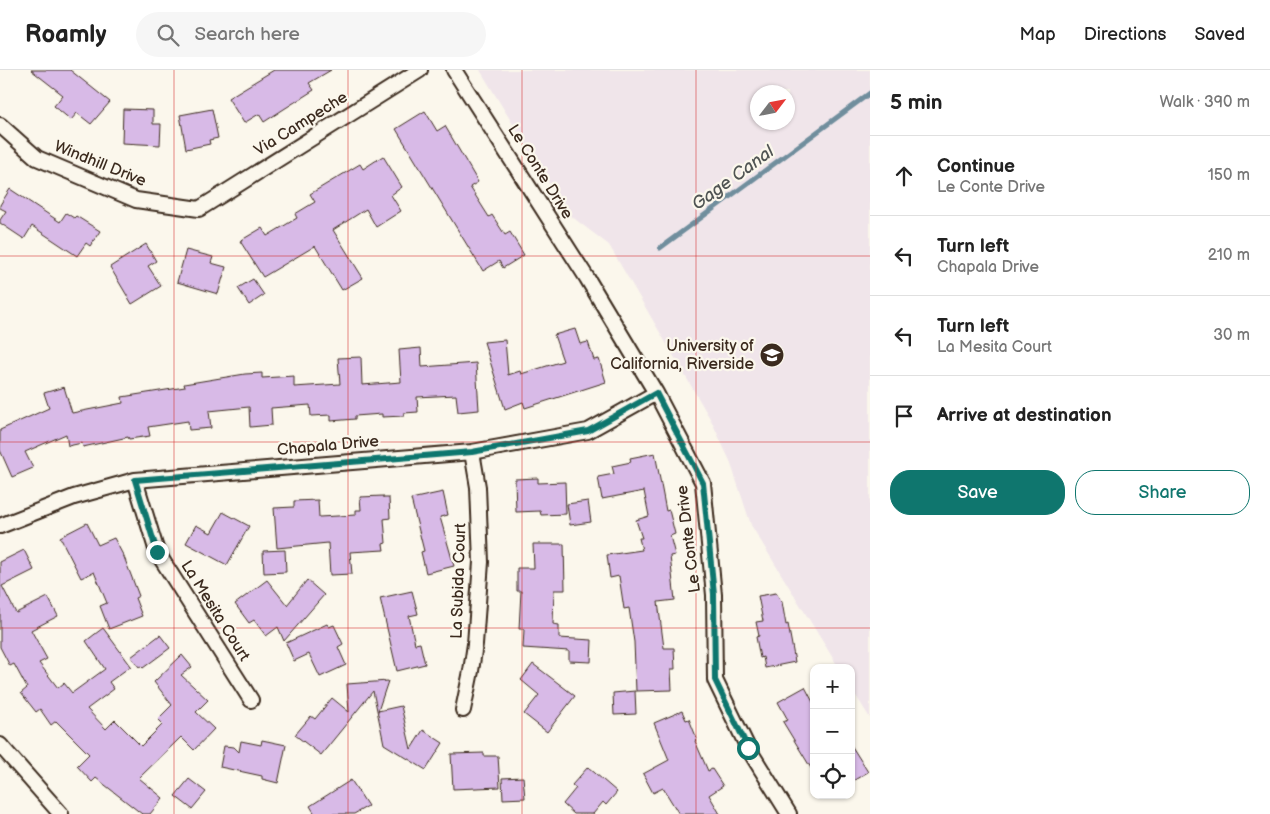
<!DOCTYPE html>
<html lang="en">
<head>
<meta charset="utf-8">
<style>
  body { margin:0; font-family:"Balsamiq Sans",sans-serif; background:#f6f6f6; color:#222 }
  .controls { position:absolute; right:15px; bottom:15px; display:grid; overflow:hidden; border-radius:10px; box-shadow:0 1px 4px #0004 }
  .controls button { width:45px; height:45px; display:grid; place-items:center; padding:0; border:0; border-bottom:1px solid #e0e0e0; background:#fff; color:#222; font:25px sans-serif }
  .compass { position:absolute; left:750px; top:15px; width:45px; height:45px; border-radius:50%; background:#fff; box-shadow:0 1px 4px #0004; rotate:58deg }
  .stop { position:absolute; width:15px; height:15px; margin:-11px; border:4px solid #0f766e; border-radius:50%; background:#fff }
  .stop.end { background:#0f766e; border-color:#fff; box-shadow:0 1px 5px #0008 }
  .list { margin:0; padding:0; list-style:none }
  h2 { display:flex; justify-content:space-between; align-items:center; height:65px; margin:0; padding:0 20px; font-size:21px }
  h2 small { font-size:16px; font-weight:400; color:#767676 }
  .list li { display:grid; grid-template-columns:32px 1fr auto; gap:15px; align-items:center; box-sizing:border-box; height:80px; padding:0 20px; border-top:1px solid #e0e0e0 }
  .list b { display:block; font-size:19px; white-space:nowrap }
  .list p { margin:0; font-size:16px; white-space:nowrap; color:#767676 }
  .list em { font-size:16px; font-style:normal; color:#767676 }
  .actions { display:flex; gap:10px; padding:15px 20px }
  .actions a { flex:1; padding:11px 0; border:1px solid #0f766e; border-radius:20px; text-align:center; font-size:18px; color:#0f766e }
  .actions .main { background:#0f766e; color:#fff }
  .icon { flex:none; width:28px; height:28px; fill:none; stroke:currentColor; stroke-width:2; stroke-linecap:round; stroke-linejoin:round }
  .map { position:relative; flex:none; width:870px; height:744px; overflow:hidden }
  header { display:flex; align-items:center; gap:30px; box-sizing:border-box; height:70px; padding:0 25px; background:#fff; border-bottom:1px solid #e0e0e0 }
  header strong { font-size:24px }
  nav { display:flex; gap:28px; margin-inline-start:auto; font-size:18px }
  .search { width:350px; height:45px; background:#f6f6f6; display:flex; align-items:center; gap:12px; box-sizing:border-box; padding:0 18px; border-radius:28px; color:#767676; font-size:19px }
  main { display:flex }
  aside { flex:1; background:#fff }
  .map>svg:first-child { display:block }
  .built { fill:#f0e5ea; fill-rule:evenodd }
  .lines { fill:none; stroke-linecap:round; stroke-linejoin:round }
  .stream { stroke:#6f8e9d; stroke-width:5 }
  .building { fill:#d8bae7; stroke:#3b2a1e }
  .street-casing { stroke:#3b2a1e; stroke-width:18 }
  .street { stroke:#fbf7ec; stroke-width:14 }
  .route { stroke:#0f766e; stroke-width:6 }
  .grid { fill:none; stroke:#d62828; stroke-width:1; stroke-opacity:0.55 }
  .labels { text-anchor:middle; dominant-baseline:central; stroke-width:4.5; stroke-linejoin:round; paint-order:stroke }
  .street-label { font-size:16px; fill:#3b2a1e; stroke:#fbf7ec }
  .poi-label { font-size:16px; fill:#3b2a1e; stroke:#fbf7ec; text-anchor:end }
  .water-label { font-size:18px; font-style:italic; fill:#505453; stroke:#fbf7ec }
</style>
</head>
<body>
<header>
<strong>Roamly</strong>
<div class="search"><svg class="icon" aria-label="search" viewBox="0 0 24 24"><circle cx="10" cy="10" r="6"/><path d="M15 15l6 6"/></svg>Search here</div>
<nav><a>Map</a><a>Directions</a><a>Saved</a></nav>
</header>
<main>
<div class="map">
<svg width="870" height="744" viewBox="0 0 870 744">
  <rect width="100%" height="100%" fill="#fbf7ec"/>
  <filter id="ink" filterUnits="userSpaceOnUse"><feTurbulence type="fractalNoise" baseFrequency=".02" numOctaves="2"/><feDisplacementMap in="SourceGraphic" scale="10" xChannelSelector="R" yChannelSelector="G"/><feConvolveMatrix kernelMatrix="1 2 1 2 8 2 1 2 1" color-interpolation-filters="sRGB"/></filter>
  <g filter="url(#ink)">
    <!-- built -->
    <path class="built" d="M480,0H870V648L851,618V598H839L751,455L730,391L711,350L609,175L567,143ZM758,22H788V52H758Z"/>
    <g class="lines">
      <!-- stream -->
      <path class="stream" d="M660,178L870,23"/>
    </g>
    <!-- building -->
    <path class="building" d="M31,0H70L110,32L91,54L77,43L71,50L54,36L63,25Z
      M274,0H331L309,13L314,20L284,39L264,52L259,44L244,53L228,28Z
      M123,39L153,40V54H161L160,75L122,73Z
      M212,39L218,68L209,70L210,74L186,79L180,45Z
      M425,41L437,61L445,56L478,112L470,117L489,147L492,145L505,165L510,162L524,185L503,198L499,191L483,201L396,59Z
      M383,86L402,117L391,125L401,141L376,157L366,139L333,160L363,208L342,220L315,176L263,207L240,171L262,158L267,166L297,148L295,144L315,132L310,124L360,94L363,99Z
      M10,119L60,152L66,143L74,148L76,146L100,161L90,176L86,173L77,186L32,156L24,169L0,153V150L6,141L0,138V135Z
      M146,174L156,191L148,196L161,216L132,234L110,197Z
      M186,180L213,187L211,193L226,197L218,224L177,212Z
      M253,209L264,225L249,235L238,218Z
      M575,259L580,274L588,272L594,290L599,289L606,312L525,338L523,332L505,339L484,272L505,270L508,305L520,301L521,304L563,291L554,265Z
      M421,278L422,297L476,293L479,340L458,342L456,325L417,327L418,342L404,343V346L382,347V344L355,346V349L331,351V345L311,346L310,335L271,338L272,355L250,357L249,337L209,341L211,358L189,360L188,351L148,357L150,366L129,369L128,367L83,377L82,373L68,376L66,364L25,382L33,398L12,407L0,380V360L49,338L44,323L64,317L72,343L123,333L122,327L185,317L184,314L245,304L262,303V308L294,306V317L340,314L338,288L361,287L362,315L401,312L399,280Z
      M655,383L666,441L669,440L675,464L670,466L675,485L670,486L675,530L658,532L664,578H674L675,599H671L672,620L636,621L634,572L629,538L624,539L619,506L610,508L607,485L642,480L639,468H642L636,450L649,446L644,421L602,429L598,407L614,404L612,396L631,392L630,388Z
      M538,408V413L565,412L566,444L541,445L540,441L516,442L515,409Z
      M443,422L448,445L440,447L454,496L426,503L421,482L424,481L411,429Z
      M383,426V428H389L390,448L384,449L386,473L383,474L384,480L350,482L352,504L330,505L328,473L277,478L274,438L294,437V431L318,430L319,447L356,445V440H361L360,427Z
      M588,431L591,452L570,455L567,434Z
      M223,442L249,456L227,495L186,473L196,455L211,463Z
      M87,453L98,475L114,468L124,487L139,526L135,528L142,546L109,559L100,536L107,533L94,502L81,508L60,467Z
      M533,474H564L565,520H554L553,554L559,555V568L592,570L591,592L569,591V581L523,578L524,559H519L521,521H517V498H534Z
      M24,480L34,500L2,516L16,543L48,527L58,546L31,560L47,589L39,593L58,618L64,613L72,623L105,599L86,571L103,558L131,596L109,612L114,619L87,639L106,659L115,650L141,676L163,654L158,649L172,635L154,612L182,585L192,597L181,605L208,630L196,642L214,659L194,680L181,667L179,669L139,708L163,728L150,744H142L96,708L92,712L77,696L89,684L56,651L51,655L40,639L36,642L21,623L27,618L14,594L10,596L0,577V492Z
      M285,480L286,502L264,503L263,481Z
      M267,510L287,535L307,510L324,525L284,571L278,557L266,566L254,550L249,553L235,534Z
      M412,521L418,544L409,546L415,574L420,573L425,594L397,601L380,528Z
      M776,523L782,532L786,555L788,554L795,592L765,598L763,587L760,588L756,567L759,566L756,552L763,551L758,526Z
      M327,554L329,557L334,555L343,574L338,577L346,595L320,607L309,584L294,591L286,573Z
      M160,565L170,578L143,598L141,596L139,597L131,587Z
      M533,594L575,626L547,662L524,644L539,625L521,610Z
      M388,611L378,641L401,636L411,679L423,660L443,673L426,700L384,674L373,621L321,685L295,665L311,646L315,649L332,628L349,642L347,614Z
      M805,617L814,634V703L783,652L788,650L778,632Z
      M635,621L636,644L614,645L613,623Z
      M682,641L686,650L689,649L697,669L695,671L708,701L712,699L723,716L709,725L720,744H679L663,718L653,723L643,704L669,690L654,653Z
      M262,670L286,675L278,713L262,709V706L220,697L224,676L234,677L239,682L241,671L261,675Z
      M851,675L868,702L851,712Z
      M484,683V686H498L500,717L453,719L451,684Z
      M588,697L617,722L606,735L603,732L593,744H574L563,734L576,718L572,715Z
      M523,707L525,728L503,729L502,708Z
      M189,709L206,722L192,739L175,726Z
      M351,710L368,736L354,744H315L310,736Z"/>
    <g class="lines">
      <defs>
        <path id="street" d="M454,0L587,208L656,323L703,413L714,525L715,610L748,678L789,744
          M0,55L37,88L136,130L199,139L420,0
          M135,410L157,482L251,630
          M0,456L74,427L135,410L472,382L588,361L656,323
          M463,640L471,601L475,574L481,492L478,417L472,382
          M0,675L61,744"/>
      </defs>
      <!-- street casing -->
      <use href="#street" class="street-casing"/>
      <!-- street -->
      <use href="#street" class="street"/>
    </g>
  </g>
  <g class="lines" filter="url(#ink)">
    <!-- route -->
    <path class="route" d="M157,482L135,410L472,382L588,361L656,323L703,413L714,524L715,610L748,678"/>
  </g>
  <!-- grid -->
  <path class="grid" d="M174,0V744M348,0V744M522,0V744M696,0V744M0,186H870M0,372H870M0,558H870"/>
  <!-- icons -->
  <defs>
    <symbol id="university-disc" viewBox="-11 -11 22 22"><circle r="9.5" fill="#3b2a1e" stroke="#fbf7ec"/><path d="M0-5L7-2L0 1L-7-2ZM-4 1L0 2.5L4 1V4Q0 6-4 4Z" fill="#fff"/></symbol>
  </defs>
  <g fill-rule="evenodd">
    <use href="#university-disc" x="758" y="271" width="28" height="28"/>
  </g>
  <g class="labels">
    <!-- street labels -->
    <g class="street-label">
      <text transform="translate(301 54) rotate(-32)">Via Campeche</text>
      <text transform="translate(100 94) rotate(22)">Windhill Drive</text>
      <text transform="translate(540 102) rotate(58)">Le Conte Drive</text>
      <text transform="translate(328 376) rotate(-5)">Chapala Drive</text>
      <text transform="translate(689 469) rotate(-97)">Le Conte Drive</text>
      <text transform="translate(459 511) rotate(-88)">La Subida Court</text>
      <text transform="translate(215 541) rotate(58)">La Mesita Court</text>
    </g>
    <!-- poi labels -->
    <g class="poi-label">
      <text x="754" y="276">University of<tspan x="754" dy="18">California, Riverside</tspan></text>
    </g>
    <!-- water labels -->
    <g class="water-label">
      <text transform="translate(733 108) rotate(-36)">Gage Canal</text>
    </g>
  </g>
</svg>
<div class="controls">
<button>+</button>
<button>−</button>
<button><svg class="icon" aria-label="locate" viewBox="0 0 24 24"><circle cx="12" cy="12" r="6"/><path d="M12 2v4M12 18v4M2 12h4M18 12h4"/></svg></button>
</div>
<svg class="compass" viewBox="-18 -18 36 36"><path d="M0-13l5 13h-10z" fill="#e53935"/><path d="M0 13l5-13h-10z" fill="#767676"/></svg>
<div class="stop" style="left:748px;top:678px"></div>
<div class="stop end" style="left:157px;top:482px"></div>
</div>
<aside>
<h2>5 min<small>Walk · 390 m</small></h2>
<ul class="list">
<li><svg class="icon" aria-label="ahead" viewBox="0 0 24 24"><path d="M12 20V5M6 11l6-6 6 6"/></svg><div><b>Continue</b><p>Le Conte Drive</p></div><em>150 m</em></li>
<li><svg class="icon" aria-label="left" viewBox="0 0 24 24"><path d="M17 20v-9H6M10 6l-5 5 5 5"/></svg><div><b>Turn left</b><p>Chapala Drive</p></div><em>210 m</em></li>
<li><svg class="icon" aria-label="left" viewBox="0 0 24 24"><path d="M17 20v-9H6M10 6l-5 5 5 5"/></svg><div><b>Turn left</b><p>La Mesita Court</p></div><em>30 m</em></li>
<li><svg class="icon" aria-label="arrive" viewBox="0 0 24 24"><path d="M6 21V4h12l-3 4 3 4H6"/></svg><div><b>Arrive at destination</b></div></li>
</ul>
<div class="actions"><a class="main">Save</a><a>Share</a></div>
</aside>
</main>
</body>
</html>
